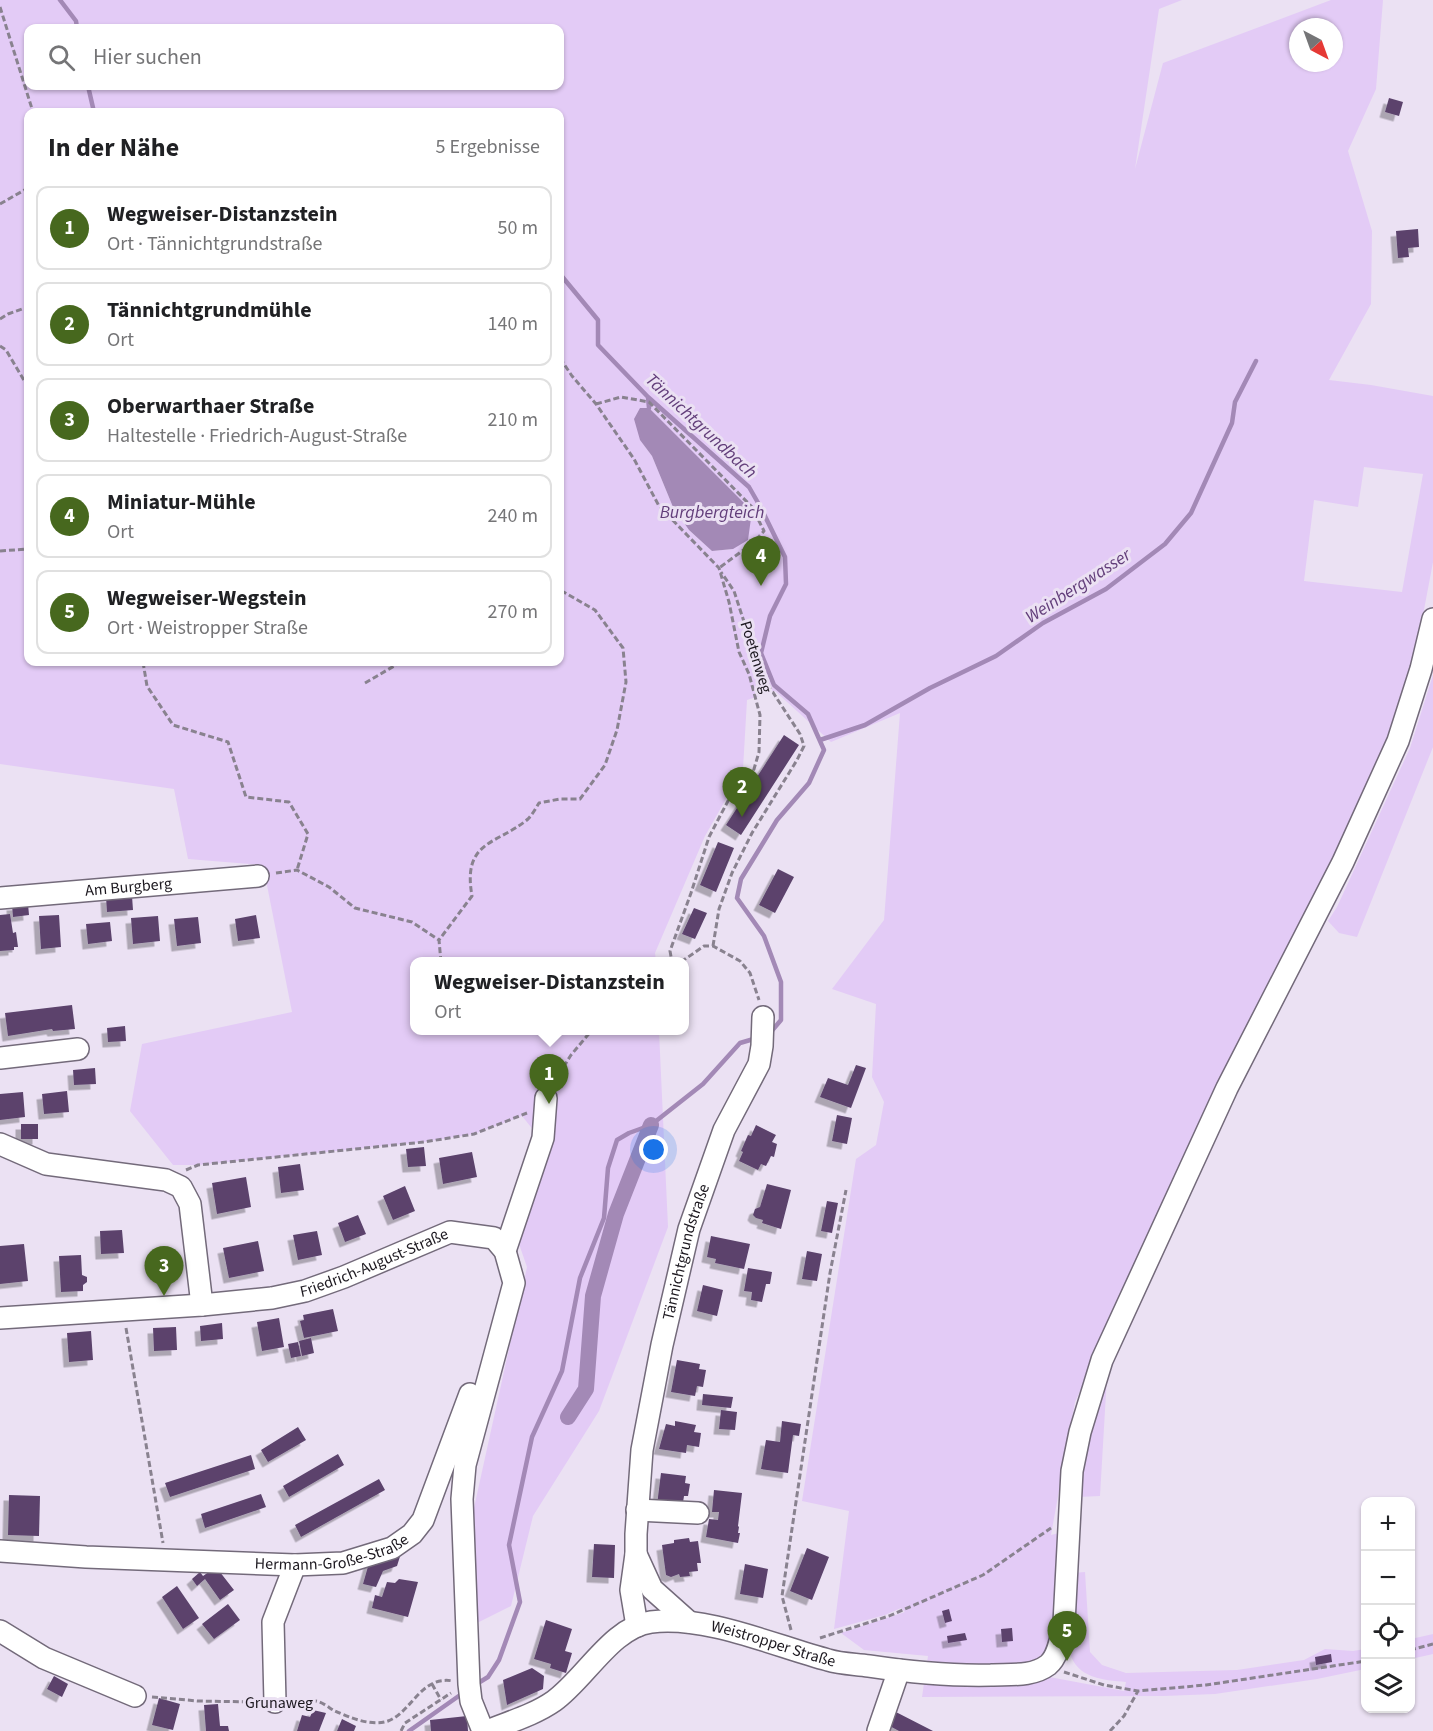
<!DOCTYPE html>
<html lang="de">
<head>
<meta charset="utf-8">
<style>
  body { margin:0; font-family:"Source Sans 3",sans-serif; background:#f6f6f6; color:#202124 }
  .controls { position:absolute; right:18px; bottom:18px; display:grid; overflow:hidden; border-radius:12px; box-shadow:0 2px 4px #0004 }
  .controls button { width:54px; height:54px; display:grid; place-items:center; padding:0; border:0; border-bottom:2px solid #e0e0e0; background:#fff; color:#202124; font:30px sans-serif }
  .compass { position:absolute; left:1289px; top:18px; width:54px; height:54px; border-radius:50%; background:#fff; box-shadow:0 2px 4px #0004; rotate:139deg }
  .you { position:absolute; left:654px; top:1150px; width:21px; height:21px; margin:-15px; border:4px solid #fff; border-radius:50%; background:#1a73e8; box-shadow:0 0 0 9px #1a73e833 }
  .badge { display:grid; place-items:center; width:39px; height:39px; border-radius:50%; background:#47681e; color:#fff; font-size:20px; font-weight:700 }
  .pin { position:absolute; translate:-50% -50px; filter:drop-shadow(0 2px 3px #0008) }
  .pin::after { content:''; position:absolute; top:32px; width:21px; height:18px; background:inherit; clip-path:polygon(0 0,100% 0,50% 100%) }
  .popup { position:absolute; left:410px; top:957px; width:279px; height:78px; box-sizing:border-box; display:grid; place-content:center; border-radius:12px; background:#fff; filter:drop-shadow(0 2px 4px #0005); font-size:20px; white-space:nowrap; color:#757577 }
  .popup b { font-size:22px; color:#202124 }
  .popup::after { content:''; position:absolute; left:50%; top:100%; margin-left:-12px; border:12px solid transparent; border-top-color:#fff }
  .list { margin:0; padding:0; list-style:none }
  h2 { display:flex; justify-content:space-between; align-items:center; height:78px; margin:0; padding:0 24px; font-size:26px }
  h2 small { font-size:20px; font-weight:400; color:#757577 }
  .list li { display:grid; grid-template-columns:39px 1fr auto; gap:18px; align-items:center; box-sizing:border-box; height:84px; margin:0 12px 12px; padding:0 12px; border:2px solid #e0e0e0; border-radius:12px }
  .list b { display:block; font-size:22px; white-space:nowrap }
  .list p { margin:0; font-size:20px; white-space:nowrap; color:#757577 }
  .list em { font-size:20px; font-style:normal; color:#757577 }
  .icon { flex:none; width:33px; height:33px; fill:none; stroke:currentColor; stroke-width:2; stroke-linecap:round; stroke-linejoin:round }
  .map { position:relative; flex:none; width:1433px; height:1731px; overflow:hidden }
  .search { position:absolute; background:#fff; box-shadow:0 2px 4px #0004; left:24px; top:24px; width:540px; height:66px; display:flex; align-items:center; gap:15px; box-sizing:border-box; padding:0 21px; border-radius:12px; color:#757577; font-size:22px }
  .panel { position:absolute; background:#fff; box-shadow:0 2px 4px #0004; left:24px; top:108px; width:540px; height:558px; border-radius:12px }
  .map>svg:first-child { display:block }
  .green { fill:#e3cbf6; fill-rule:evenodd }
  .water { fill:#a389b6 }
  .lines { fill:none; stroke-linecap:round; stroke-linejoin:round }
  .stream { stroke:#a389b6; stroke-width:4.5 }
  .canal { stroke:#a389b6; stroke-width:16 }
  .building { fill:#5b436c; filter:url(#shadow) }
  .minor-casing { stroke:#736a7a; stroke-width:24 }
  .path { stroke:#89828f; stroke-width:3; stroke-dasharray:6 3; stroke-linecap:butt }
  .minor { stroke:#fff; stroke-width:21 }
  .labels { text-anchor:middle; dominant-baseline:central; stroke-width:6; stroke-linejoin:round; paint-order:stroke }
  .street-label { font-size:16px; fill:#1c181f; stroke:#ebe1f3 }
  .water-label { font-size:18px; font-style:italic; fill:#623e7a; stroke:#ebe1f3 }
</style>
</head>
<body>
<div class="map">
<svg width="1433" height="1731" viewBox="0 0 1433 1731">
  <defs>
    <filter id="shadow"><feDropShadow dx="-5.5" dy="5.5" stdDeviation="0" flood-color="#0004"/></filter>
  </defs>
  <rect width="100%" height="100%" fill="#ebe1f3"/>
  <!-- green -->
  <path class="green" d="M0,0H1182L1159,9L1135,169L1163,63L1331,0H1383L1376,89L1348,151L1372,231L1371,304L1329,380L1371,385L1433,396V562L1413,668L1390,735L1330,870L1304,913L1188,1157L1075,1402L1051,1535L1059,1533L1056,1621L1044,1676L1124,1691L1126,1682C1103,1680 1077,1678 1070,1653L1073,1573L1085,1572L1090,1652L1102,1665L1126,1673L1237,1670L1304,1660L1325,1649L1353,1651L1365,1649V1669L1317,1679L1215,1694L1164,1696L922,1697L928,1656L864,1650L841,1633L905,1612L901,1608L885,1615L834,1629L849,1511L802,1501L856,1159L876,1145L884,1102L872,1077L876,1004L832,989L884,920L900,713L831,742L775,691L747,700L743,769L705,836L655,953L656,961L414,962V1030L659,1031L668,1227L599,1411L533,1516L511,1606L475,1624L470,1526L527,1267L519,1244L539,1137L522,1116L474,1134L424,1142L198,1165H173L130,1111L142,1044L292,1012L263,865L188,859L174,789L0,764ZM1298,27H1334V63H1298ZM28,28H560V86H28ZM28,112H560V662H28ZM640,440L733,549L712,551L689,530L673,507L652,456ZM1364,467L1423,474L1402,592L1304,581L1314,500L1358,507Z
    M1433,675V747L1357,937L1339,933L1328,921L1337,907L1410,748Z
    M1107,1376L1100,1496L1078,1497L1091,1427Z
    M1433,1634V1654L1411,1659V1639Z"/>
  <!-- water -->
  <path class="water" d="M640,408H649L752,511L748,540L733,549L712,551L689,530L673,507L652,456L640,440L634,419Z"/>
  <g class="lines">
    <!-- stream -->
    <path class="stream" d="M60,0L76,21L77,28
      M88,86L94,112
      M560,274L598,320V345L648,397L749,487L761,508L785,557L786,584L770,616L761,653L774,685L808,714L824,750L809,783L777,820L741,879L737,898L764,936L781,982V1020L770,1033
      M648,397L649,408
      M752,511L761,508
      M820,740L865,725L930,688L996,656L1043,623L1106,589L1165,544L1191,513L1232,423L1235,402L1256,361
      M475,1685L488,1677L499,1660L520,1602L509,1545L532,1437L562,1371L580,1278L604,1218L608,1168L617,1140L629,1133L651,1125L703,1084L740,1043L757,1038
      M409,1731L463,1693"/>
    <!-- canal -->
    <path class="canal" d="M568,1417L586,1389L593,1296L616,1214L651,1125"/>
  </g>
  <!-- building -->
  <path class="building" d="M1389,98L1403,102L1399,116L1385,112Z
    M1418,229L1419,247L1408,248L1409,257L1398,258L1396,231Z
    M784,735L799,745L741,835L726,825Z
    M718,842L734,848L716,892L700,885Z
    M778,869L794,877L775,913L759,905Z
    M132,896L133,910L107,912L106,897Z
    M28,904L29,915L13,917L12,905Z
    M694,908L707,913L695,939L682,934Z
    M10,914L13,933L16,932L18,947H14V950L0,951V915Z
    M59,915L61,947L41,949L39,916Z
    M256,915L260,938L238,941L235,919Z
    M158,916L160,941L133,944L131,918Z
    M198,917L201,943L177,946L174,919Z
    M110,922L112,941L88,944L86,924Z
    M72,1005L75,1029L53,1031L52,1029L8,1036L5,1013Z
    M125,1026L126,1041L108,1042L107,1028Z
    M856,1065L866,1068L851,1108L820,1097L828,1078L848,1085Z
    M95,1068L96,1084L74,1085L73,1070Z
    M67,1091L69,1112L44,1114L42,1094Z
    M23,1092L25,1117L0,1120V1094Z
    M837,1115L852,1118L847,1144L832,1141Z
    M21,1124H38V1139H21Z
    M756,1125L776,1135L772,1142L777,1144L774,1157L771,1156L766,1166L761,1164L758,1170L739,1161L743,1152L741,1151L748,1135L751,1136Z
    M424,1147L426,1166L408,1167L406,1149Z
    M472,1152L477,1177L443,1184L439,1158Z
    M300,1164L304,1190L281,1193L278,1167Z
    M246,1177L251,1207L217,1214L212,1183Z
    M767,1184L791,1190L781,1229L762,1223L763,1220L756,1218L753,1215L755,1209L760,1207Z
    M405,1186L415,1211L393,1220L383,1196Z
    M827,1201L838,1203L832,1233L821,1231Z
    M358,1215L366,1234L345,1242L338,1223Z
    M122,1230L124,1253L101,1254L100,1231Z
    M317,1231L322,1255L298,1260L293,1235Z
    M711,1236L750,1244L744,1269L715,1263L716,1259L707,1257Z
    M258,1241L264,1271L229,1278L223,1248Z
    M24,1244L28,1281L0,1284V1246Z
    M807,1251L822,1254L817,1281L802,1279Z
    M81,1255L82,1275L87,1277V1282L83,1285V1291L61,1292L59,1256Z
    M748,1268L772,1272L770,1284H766L762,1302L751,1300L752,1292L744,1291Z
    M703,1285L723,1290L717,1316L697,1311Z
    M333,1309L338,1331L304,1338L300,1321L304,1320L303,1315Z
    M279,1318L284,1347L262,1351L257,1322Z
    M222,1323L223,1339L201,1341L200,1326Z
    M176,1327L177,1350L154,1351L153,1328Z
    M91,1331L93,1360L69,1362L67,1333Z
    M311,1338L314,1353L302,1356L299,1341Z
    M298,1342L301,1356L291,1358L288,1344Z
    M677,1360L700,1364L699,1369L706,1370L703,1387L697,1386L695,1396L671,1392Z
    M703,1394L733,1397L731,1408L702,1405Z
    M721,1410L737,1412L735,1430L719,1429Z
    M675,1421L696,1425L694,1432L701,1433L699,1447L687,1445L686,1453L659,1449L666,1424L675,1426Z
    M782,1421L801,1424L799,1436L793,1435L788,1473L761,1469L766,1440L780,1442Z
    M298,1427L306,1440L268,1462L261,1450Z
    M338,1454L344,1465L289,1497L283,1486Z
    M251,1455L255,1469L170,1497L165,1483Z
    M661,1473L686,1476L685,1483L690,1484L688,1496H684L682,1508L657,1505Z
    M379,1479L385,1490L301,1537L295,1525Z
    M714,1490L742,1493L738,1526L739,1527L738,1533H740L738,1543L706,1537L709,1519L718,1520L719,1512H712Z
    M261,1494L266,1507L205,1528L201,1514Z
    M9,1495L40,1496L39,1536L8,1535Z
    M689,1538L690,1542L698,1541L701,1563H697L698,1571L689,1572L690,1576L680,1577L679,1574L671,1577L666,1575L662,1545L674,1543V1540Z
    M594,1544L615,1545L614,1578L592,1577Z
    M807,1548L829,1557L812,1600L790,1591Z
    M402,1550L397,1566L383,1571L376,1587L363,1584L369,1563Z
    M745,1564L768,1569L763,1598L740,1594Z
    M216,1567L234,1590L220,1600L205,1579L197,1586L192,1579L200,1572L203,1576Z
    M399,1579L418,1582L408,1617L372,1608L375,1595L382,1597L387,1582L395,1583Z
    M177,1586L199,1618L183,1629L162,1597Z
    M228,1604L240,1620L214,1639L202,1624Z
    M949,1609L952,1621L945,1623L942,1611Z
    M546,1620L572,1629L565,1651L572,1653L566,1673L550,1668L551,1664L534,1659Z
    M1012,1628L1013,1641L1002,1642L1001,1629Z
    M965,1633L967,1640L948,1643L947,1636Z
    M1331,1654L1332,1662L1316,1665L1315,1657Z
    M532,1668L544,1676L543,1689L507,1705L503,1680Z
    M54,1676L68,1684L62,1697L47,1689Z
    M159,1698L180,1704L173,1730L152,1725Z
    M218,1704L220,1726H228L229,1731H206L204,1705Z
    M313,1710L326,1713L319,1731H297L302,1715L310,1717Z
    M892,1710L933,1731H899L886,1724Z
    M467,1716L468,1731H431L430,1720Z
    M342,1719L356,1726L354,1731H337Z"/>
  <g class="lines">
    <defs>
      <g id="minor">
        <path id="s1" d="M0,898L258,876"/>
        <path d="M0,1058L78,1049"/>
        <path d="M0,1144L46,1164L166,1180L181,1187L190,1204L202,1305"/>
        <path d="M505,1251L543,1138L546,1098"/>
        <path id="s2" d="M0,1318L202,1305L272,1298L305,1291L344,1277L450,1232L494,1238L505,1251L514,1283L465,1465L462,1499L469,1684L471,1701L483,1731"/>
        <path d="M637,1510L698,1513"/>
        <path id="s3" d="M0,1551L86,1557L295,1565L343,1563L392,1548L412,1534L423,1520L470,1394"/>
        <path d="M636,1554L652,1589L689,1622"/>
        <path id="s4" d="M637,1626L631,1590L636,1554V1534L642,1450L662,1345L689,1229L724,1130L759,1064L762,1046L763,1017"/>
        <path d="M0,1631L44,1658L135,1696"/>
        <path d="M275,1702L273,1622L295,1565"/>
        <path id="s5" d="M487,1731C509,1722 534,1715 554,1701C585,1679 612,1627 651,1622C706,1615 775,1646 828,1660C841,1664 855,1664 869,1666C909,1672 950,1676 991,1675C1010,1674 1032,1677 1048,1665C1059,1656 1061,1636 1064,1623L1072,1471L1080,1432L1102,1360L1227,1088L1343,862L1398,741L1421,669L1433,619"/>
        <path d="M878,1731L899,1670"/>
      </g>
    </defs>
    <!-- minor casing -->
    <use href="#minor" class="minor-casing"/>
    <!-- path -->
    <path class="path" d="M0,7L33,112
      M0,204L28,188
      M0,319L8,314L28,307
      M0,346L6,350L28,387
      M560,358L572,376L596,404L616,433L634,459L659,506L719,568L729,602L739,652L749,674L760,715L759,752L754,769L747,781L729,799L709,837L691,893L670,951L672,962
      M596,404L621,397L649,402L752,507L764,531L753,543L719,568
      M0,551L28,549
      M143,662L147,686L173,725L228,742L246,797L289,802L308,834L297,870
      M365,683L401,662
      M276,873L297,870L329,887L355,908L412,922L439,940
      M713,946L719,909L732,873L752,833L797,760L804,746L800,734L761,674L734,591L721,572
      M441,962L439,940L472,896C462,840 497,845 528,819C532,815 536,808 539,803L560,799H580L605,765L617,730L626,682L623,648L595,610L560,590
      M681,962L704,946H713L740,961L750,973L759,1000
      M554,1082L571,1055L592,1030
      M186,1170L198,1165L424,1142L474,1134L527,1113
      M126,1328L163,1543
      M791,1630L782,1596L830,1273L846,1190
      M820,1638L889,1616L983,1575L1051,1528
      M1410,1650L1433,1644
      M1064,1672L1104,1685L1138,1691L1206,1685L1366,1661
      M432,1684L441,1700
      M152,1697L198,1701L256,1702
      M293,1702C300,1702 309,1700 316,1701C322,1702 328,1707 333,1710C348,1717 371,1727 388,1721C412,1712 421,1675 453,1681
      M401,1731L405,1723L451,1693
      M1110,1731L1124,1716L1138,1691"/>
    <!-- minor -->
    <use href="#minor" class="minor"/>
  </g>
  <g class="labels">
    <!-- street labels -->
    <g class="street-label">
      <text transform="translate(756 657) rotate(73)">Poetenweg</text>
      <text stroke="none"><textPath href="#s1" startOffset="129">Am Burgberg</textPath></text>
      <text stroke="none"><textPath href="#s4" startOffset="380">Tännichtgrundstraße</textPath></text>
      <text stroke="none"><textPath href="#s2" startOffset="381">Friedrich-August-Straße</textPath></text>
      <text stroke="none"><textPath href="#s3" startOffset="334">Hermann-Große-Straße</textPath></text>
      <text stroke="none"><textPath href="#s5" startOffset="326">Weistropper Straße</textPath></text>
      <text x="279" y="1703">Grunaweg</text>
    </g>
    <!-- water labels -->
    <g class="water-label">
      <text transform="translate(701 426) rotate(43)">Tännichtgrundbach</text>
      <text x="712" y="512">Burgbergteich</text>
      <text transform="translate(1078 586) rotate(-33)">Weinbergwasser</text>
    </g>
  </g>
</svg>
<div class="controls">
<button>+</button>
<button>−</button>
<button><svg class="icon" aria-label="locate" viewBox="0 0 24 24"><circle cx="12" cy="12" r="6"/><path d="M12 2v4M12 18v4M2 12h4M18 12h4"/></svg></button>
<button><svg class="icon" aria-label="layers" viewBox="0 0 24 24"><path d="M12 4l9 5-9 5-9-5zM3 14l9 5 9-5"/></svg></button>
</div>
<svg class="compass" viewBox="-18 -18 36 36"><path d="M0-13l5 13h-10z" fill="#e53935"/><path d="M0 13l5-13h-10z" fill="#757577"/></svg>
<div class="you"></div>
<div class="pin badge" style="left:549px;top:1104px">1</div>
<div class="popup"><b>Wegweiser-Distanzstein</b>Ort</div>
<div class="pin badge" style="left:742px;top:817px">2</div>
<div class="pin badge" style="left:164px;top:1296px">3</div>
<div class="pin badge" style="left:761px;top:586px">4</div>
<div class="pin badge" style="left:1067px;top:1661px">5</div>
<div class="search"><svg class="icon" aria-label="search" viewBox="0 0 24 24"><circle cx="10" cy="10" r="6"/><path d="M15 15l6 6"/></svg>Hier suchen</div>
<section class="panel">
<h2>In der Nähe<small>5 Ergebnisse</small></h2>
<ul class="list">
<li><span class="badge">1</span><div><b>Wegweiser-Distanzstein</b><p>Ort · Tännichtgrundstraße</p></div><em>50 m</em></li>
<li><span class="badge">2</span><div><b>Tännichtgrundmühle</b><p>Ort</p></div><em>140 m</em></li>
<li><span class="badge">3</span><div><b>Oberwarthaer Straße</b><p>Haltestelle · Friedrich-August-Straße</p></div><em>210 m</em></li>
<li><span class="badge">4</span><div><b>Miniatur-Mühle</b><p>Ort</p></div><em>240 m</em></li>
<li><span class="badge">5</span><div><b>Wegweiser-Wegstein</b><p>Ort · Weistropper Straße</p></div><em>270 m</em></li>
</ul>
</section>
</div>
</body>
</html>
